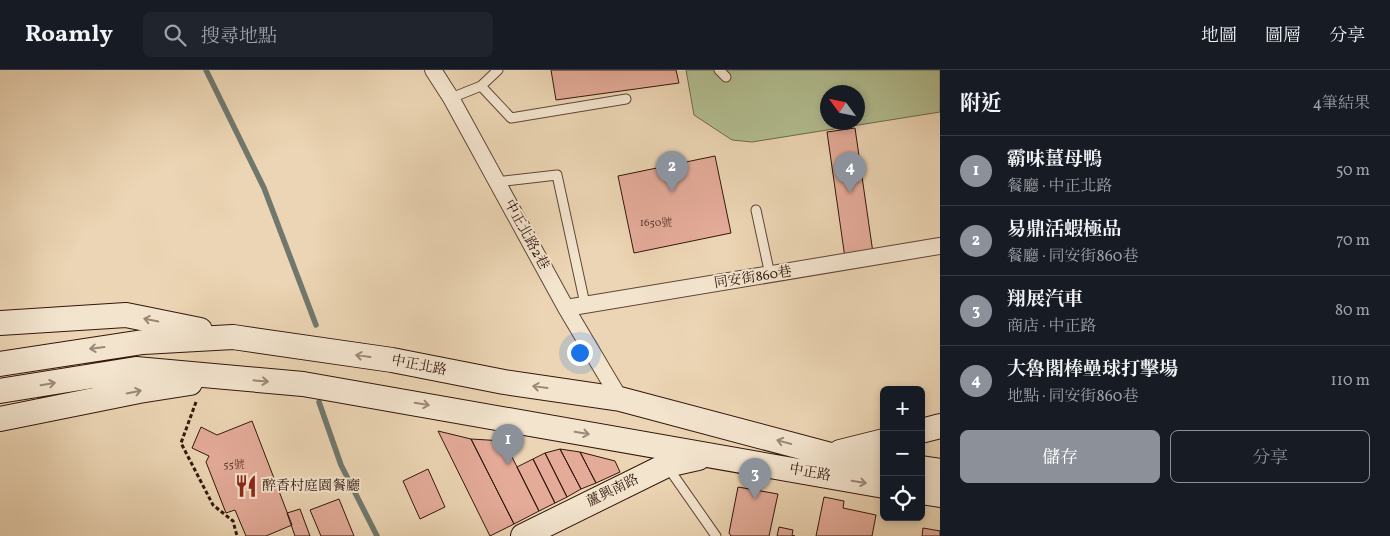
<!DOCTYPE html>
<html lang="zh-TW">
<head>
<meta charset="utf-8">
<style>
  body { margin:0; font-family:Vollkorn,"Noto Serif TC",serif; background:#20242c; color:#f1f3f6 }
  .controls { position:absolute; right:15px; bottom:15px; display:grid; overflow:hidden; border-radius:8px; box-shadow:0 2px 8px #0003 }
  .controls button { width:45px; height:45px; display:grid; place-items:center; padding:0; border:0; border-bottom:1px solid #363941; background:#171b24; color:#f1f3f6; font:25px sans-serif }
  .compass { position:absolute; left:820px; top:15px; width:45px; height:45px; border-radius:50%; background:#171b24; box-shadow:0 2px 8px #0003; rotate:303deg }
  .you { position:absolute; left:579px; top:282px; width:18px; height:18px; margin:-12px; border:4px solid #fff; border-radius:50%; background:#1a73e8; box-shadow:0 0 0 8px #1a73e833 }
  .badge { display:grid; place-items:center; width:32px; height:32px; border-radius:50%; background:#8c9099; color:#fff; font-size:16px; font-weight:700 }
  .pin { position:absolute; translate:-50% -41px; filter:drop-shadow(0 1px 2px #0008) }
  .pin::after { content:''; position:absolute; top:26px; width:18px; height:15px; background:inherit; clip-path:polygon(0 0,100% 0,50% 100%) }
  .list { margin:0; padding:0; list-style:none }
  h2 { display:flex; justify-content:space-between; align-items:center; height:65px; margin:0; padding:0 20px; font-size:21px }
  h2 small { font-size:16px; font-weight:400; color:#9ea1a6 }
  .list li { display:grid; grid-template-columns:32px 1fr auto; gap:15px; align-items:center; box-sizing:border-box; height:70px; padding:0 20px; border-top:1px solid #363941 }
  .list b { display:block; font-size:19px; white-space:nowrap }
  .list p { margin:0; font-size:16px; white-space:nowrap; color:#9ea1a6 }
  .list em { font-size:16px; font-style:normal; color:#9ea1a6 }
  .actions { display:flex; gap:10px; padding:15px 20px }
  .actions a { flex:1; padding:11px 0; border:1px solid #8c9099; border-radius:8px; text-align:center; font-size:18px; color:#8c9099 }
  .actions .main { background:#8c9099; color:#fff }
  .icon { flex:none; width:28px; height:28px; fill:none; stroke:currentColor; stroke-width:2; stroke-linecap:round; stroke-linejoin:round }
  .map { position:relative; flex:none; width:940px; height:466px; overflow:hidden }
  header { display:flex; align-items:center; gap:30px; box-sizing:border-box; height:70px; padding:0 25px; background:#171b24; border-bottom:1px solid #363941 }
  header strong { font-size:24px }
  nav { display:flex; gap:28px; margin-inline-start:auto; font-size:18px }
  .search { width:350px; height:45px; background:#20242c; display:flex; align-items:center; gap:12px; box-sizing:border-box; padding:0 18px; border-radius:8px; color:#9ea1a6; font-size:19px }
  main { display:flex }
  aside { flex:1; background:#171b24 }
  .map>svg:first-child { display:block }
  .green { fill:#b2be91; stroke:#726a4f; fill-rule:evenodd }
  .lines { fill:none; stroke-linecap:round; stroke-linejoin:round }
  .stream { stroke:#70786e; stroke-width:5.5 }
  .building { fill:#e4ab99; stroke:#32170d }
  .lane-casing { stroke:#604637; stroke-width:11 }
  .street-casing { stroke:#604637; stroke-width:18 }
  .secondary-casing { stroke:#32170d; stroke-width:26 }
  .path { stroke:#32170d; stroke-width:3; stroke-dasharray:4 2.5; stroke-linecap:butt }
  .lane { stroke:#f3e4ce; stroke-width:9 }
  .street { stroke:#f3e4ce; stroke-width:16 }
  .secondary { stroke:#f3e4ce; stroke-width:24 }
  .oneway { stroke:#9c8877 }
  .labels { text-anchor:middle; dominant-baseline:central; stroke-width:4; stroke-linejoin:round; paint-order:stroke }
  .number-label { font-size:11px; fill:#5e3c30 }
  .street-label { font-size:14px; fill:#32170d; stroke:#f3e4ce }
  .poi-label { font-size:14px; fill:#32170d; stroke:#f3e4ce; text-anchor:start }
</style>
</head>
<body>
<header>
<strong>Roamly</strong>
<div class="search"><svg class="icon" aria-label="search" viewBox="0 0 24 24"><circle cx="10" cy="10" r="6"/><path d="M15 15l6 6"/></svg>搜尋地點</div>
<nav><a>地圖</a><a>圖層</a><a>分享</a></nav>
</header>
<main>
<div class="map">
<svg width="940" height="466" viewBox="0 0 940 466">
  <rect width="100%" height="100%" fill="#ecd5b4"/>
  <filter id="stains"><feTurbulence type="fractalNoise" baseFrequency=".004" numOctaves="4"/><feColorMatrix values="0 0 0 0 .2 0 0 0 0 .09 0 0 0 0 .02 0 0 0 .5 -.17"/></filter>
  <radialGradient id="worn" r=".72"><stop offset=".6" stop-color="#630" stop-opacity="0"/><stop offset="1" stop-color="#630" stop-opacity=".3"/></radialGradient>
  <!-- green -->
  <path class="green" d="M686,0H940V42L752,72L732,70L694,45ZM828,22H858V52H828Z"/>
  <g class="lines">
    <!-- stream -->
    <path class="stream" d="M206,0L264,118L316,255
      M319,332L341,395L377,466"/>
  </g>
  <!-- building -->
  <path class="building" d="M551,0H676L679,13L556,30Z
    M855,58L873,183L845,188L827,62Z
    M715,86L731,163L634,183L618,106Z
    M252,351L292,455L266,466H246L235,440L226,443L206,392L209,386L192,378L201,357L217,365Z
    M438,361L471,369L514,454L490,466Z
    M471,369L504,371L539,441L514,454Z
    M560,379L581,419L567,427L545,383Z
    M560,379L580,382L596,413L581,419Z
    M580,382L615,391L620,402L596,413Z
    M545,383L567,427L555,433L533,389Z
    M533,389L555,433L539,441L517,397Z
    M428,399L445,437L420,449L403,411Z
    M738,417L778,424L769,466H731L729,463Z
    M824,427L844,431L843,438L876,445L872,466H816Z
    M339,429L354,466H321L310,440Z
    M300,439L310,466H295L287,443Z
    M779,457L793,460L792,465L795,466H777Z
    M923,458L940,461V466H922Z"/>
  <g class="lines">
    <defs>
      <path id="lane" d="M719,0L726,7
        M481,16L511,48L626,29
        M451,28L481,16L498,0
        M496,112L557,105L585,234
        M756,140L770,205
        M667,396L716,466"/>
      <path id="street" d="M433,0L451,28L566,238L620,329
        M566,238L940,176"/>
      <path id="secondary" d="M0,253L126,245L200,260
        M0,294L143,272L233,267L392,290L504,312L620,329L831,385L884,393
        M0,321L136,299L303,314L884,416
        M0,349L139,321L190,313
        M921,361L940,356
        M840,382L884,371
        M921,398L940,401
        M921,422L940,425
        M523,466L667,395L698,388"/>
    </defs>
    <!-- lane casing -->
    <use href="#lane" class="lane-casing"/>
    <!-- street casing -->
    <use href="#street" class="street-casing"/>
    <!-- secondary casing -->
    <use href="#secondary" class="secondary-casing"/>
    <!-- path -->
    <path class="path" d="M196,332L181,373L213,435L233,451L237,466"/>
    <!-- lane -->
    <use href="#lane" class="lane"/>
    <!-- street -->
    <use href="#street" class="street"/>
    <!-- secondary -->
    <use href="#secondary" class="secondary"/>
  </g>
  <!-- one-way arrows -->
  <defs><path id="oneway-shaft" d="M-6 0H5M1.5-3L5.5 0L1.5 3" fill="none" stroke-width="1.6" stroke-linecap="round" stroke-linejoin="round" transform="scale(1.25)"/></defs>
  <g class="oneway">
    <use href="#oneway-shaft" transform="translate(151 250) rotate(-168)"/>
    <use href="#oneway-shaft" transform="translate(97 278) rotate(173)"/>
    <use href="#oneway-shaft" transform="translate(363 286) rotate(-172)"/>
    <use href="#oneway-shaft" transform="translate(261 311) rotate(5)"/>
    <use href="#oneway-shaft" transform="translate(48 314) rotate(-9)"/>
    <use href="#oneway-shaft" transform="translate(540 317) rotate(-172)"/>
    <use href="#oneway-shaft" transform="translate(134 322) rotate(-11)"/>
    <use href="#oneway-shaft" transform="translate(422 334) rotate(10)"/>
    <use href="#oneway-shaft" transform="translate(582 363) rotate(10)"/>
    <use href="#oneway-shaft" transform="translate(784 372) rotate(-165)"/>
    <use href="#oneway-shaft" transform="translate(859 412) rotate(10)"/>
  </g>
  <!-- icons -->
  <defs>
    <symbol id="restaurant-bare" viewBox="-9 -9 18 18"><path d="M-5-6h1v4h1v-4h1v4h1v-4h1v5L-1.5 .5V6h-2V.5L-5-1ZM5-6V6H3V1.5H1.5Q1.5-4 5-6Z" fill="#8f2418" stroke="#f3e4ce" stroke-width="2.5" paint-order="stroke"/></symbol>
  </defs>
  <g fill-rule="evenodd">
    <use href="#restaurant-bare" x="230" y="400" width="32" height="32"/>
  </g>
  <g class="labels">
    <!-- number labels -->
    <g class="number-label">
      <text x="656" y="153">1650號</text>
      <text x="234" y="395">55號</text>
    </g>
    <!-- street labels -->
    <g class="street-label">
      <text transform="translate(526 165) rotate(61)">中正北路2巷</text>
      <text transform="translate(753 208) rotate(-9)">同安街860巷</text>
      <text transform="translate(419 296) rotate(11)">中正北路</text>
      <text transform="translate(810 403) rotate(10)">中正路</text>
      <text transform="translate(613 421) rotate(-26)">蘆興南路</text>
    </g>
    <!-- poi labels -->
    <g class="poi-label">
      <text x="262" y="416">醉香村庭園餐廳</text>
    </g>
  </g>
  <rect width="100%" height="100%" filter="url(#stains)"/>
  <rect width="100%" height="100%" fill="url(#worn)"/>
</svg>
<div class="controls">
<button>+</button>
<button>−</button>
<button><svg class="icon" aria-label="locate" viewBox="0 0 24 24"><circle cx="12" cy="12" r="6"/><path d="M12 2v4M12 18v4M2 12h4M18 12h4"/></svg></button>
</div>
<svg class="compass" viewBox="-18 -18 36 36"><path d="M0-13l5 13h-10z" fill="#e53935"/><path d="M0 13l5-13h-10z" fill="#9ea1a6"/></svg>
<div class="you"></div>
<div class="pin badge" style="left:508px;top:395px">1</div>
<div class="pin badge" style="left:672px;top:122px">2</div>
<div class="pin badge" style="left:755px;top:429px">3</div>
<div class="pin badge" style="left:850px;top:123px">4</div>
</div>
<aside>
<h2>附近<small>4筆結果</small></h2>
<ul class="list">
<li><span class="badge">1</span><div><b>霸味薑母鴨</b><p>餐廳 · 中正北路</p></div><em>50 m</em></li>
<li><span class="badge">2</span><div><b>易鼎活蝦極品</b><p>餐廳 · 同安街860巷</p></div><em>70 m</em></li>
<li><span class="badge">3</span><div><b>翔展汽車</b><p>商店 · 中正路</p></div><em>80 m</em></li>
<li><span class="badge">4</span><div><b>大魯閣棒壘球打擊場</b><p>地點 · 同安街860巷</p></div><em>110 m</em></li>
</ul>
<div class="actions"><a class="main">儲存</a><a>分享</a></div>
</aside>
</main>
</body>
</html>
